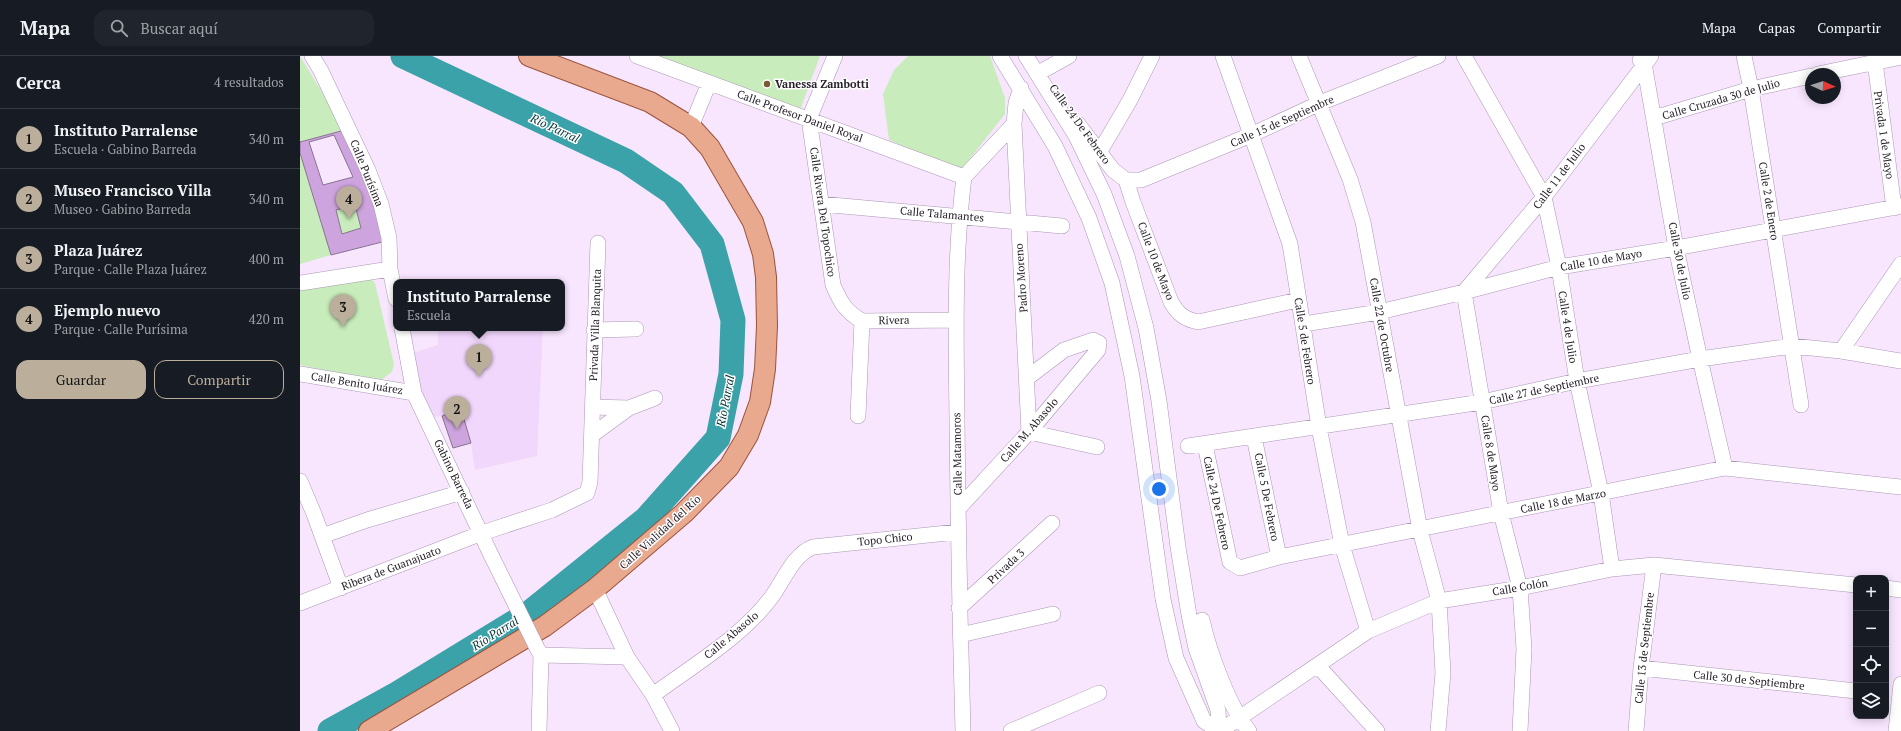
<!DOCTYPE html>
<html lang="es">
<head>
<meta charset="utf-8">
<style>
  body { margin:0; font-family:"PT Serif",serif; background:#20242c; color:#f1f3f6 }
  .controls { position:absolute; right:12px; bottom:12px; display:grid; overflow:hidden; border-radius:8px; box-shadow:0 2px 10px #0003 }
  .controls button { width:36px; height:36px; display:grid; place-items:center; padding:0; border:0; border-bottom:1px solid #363941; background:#171b24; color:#f1f3f6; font:20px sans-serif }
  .compass { position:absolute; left:1505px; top:12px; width:36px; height:36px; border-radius:50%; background:#171b24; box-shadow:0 2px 10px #0003; rotate:93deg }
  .you { position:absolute; left:859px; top:433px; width:14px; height:14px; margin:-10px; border:3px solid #fff; border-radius:50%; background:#1a73e8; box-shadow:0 0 0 6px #1a73e833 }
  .badge { display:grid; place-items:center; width:26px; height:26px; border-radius:50%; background:#bbaf9c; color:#111; font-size:13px; font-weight:700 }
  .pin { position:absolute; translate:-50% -33px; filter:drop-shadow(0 1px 2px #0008) }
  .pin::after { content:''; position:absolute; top:21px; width:14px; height:12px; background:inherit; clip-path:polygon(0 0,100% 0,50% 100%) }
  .popup { position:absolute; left:93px; top:223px; width:172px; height:52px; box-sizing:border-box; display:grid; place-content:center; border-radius:8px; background:#171b24; filter:drop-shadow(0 1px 3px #0005); font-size:13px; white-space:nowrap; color:#9ea1a6 }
  .popup b { font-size:15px; color:#f1f3f6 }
  .popup::after { content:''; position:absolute; left:50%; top:100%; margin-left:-8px; border:8px solid transparent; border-top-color:#171b24 }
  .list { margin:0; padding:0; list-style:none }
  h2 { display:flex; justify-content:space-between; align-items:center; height:52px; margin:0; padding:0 16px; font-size:17px }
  h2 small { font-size:13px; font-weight:400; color:#9ea1a6 }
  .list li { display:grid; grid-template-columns:26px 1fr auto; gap:12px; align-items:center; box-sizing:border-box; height:60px; padding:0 16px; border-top:1px solid #363941 }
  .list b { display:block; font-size:15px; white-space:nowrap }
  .list p { margin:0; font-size:13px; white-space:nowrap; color:#9ea1a6 }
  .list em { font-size:13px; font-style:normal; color:#9ea1a6 }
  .actions { display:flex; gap:8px; padding:12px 16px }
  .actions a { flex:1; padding:9px 0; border:1px solid #bbaf9c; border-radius:12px; text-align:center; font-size:14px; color:#bbaf9c }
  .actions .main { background:#bbaf9c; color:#111 }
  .icon { flex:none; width:22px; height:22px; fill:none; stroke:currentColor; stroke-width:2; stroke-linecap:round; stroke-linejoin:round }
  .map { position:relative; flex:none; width:1601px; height:675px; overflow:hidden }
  header { display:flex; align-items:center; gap:24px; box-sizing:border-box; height:56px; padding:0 20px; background:#171b24; border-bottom:1px solid #363941 }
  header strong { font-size:19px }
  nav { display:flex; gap:22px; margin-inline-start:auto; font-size:14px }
  .search { width:280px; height:36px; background:#20242c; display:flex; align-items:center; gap:10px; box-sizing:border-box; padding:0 14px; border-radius:12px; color:#9ea1a6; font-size:15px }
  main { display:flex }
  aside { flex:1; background:#171b24 }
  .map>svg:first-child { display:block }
  .built { fill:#f2d7fc }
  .green { fill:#c8ecbb }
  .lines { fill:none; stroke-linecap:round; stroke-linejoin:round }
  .river { stroke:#3aa2a8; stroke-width:25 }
  .building { fill:#cea4de; stroke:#88748f; fill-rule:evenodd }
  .minor-casing { stroke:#ab97b3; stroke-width:16 }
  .major-casing { stroke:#9c533a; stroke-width:22 }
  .minor { stroke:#fff; stroke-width:15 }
  .major { stroke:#e9a98e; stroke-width:20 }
  .minor-bridge-casing { stroke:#ab97b3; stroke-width:16; stroke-linecap:butt }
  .minor-bridge { stroke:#fff; stroke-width:15 }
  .poi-dot { fill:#785b2e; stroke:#fff; stroke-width:1.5 }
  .labels { text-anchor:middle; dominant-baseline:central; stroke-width:3; stroke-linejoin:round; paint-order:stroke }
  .poi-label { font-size:11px; font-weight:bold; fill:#28202b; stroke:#fff; text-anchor:start }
  .street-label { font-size:11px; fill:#28202b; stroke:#fff }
  .water-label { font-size:12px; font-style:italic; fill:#013437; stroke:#fff }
</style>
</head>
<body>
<header>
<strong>Mapa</strong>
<div class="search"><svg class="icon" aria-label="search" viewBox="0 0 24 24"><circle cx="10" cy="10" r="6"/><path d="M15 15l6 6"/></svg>Buscar aquí</div>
<nav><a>Mapa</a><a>Capas</a><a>Compartir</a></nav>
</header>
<main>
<aside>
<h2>Cerca<small>4 resultados</small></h2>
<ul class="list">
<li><span class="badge">1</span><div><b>Instituto Parralense</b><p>Escuela · Gabino Barreda</p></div><em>340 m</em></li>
<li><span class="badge">2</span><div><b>Museo Francisco Villa</b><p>Museo · Gabino Barreda</p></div><em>340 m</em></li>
<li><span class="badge">3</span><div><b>Plaza Juárez</b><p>Parque · Calle Plaza Juárez</p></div><em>400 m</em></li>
<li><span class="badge">4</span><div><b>Ejemplo nuevo</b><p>Parque · Calle Purísima</p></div><em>420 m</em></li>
</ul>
<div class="actions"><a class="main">Guardar</a><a>Compartir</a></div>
</aside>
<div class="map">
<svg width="1601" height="675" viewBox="0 0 1601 675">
  <rect width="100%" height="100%" fill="#f8e6fe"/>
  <!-- built -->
  <path class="built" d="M138,272H243L237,400L175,414L171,387L161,354L142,360L130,361L121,346L113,297L138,289Z"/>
  <!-- green -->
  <path class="green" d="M0,0L45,74L0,86Z
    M349,0H520L499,57Z
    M608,0H690L705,42V58L661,114L589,84L583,38L594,14Z
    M0,97L31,199L0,208Z
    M55,149L61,172L42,178L36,154Z
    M70,222L75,227L94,308L92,316L81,324L54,321L0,309V234L24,227Z"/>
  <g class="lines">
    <!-- river -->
    <path class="river" d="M30,675L97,638L228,558L346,463L418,382L431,318L433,264L412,188L373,137L326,105L103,0"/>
  </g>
  <!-- building -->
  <path class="building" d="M45,74L68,127L86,185L31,199L0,97V86ZM34,79L53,121L23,129L9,86ZM55,149L61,172L42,178L36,154Z
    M161,353L171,387L153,392L142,360Z"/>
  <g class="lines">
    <defs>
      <path id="minor" d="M12,0L21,15L68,114L81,148L89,182L90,213L96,243
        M337,0L664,121
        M535,0L509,63L533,229C541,247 545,255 562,265L656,264
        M700,0L755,90L789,162L812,227L832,320L863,543L876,602L904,665L919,675
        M726,0L776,80L804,138L827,200L846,272L859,345L878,491L889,559L896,592L918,654L919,675
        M923,0L990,188L1019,371L1042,489L1068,575
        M999,0L1050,123L1063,166L1120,474L1139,545L1143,617L1138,675
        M1164,0L1244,141L1259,211L1277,325L1301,437L1312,513
        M1444,0L1451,33L1501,349
        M1340,4L1344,7L1376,192L1400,303L1425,412
        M1575,6L1594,152
        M742,15L769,0
        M1518,18L1601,1
        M721,32L716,47L714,68L729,376L797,391
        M1354,62L1451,33L1511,20
        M778,68L813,114L826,124H841L951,79L1020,47L1138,0
        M391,71L409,27
        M799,97L830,44L852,0
        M664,121L714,68
        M826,124L833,146L871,246C878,258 884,263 898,266L998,244
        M521,148L762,170
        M0,227L90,213
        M1004,268L1079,256L1164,236L1259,211L1376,192L1601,150
        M102,272L114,337L192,501
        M294,274L336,273
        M1541,295L1601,208
        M0,318L114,337
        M329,352L355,342
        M558,360L562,265
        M292,379L329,352L292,351
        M954,381L979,501
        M905,389L930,506L940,512L979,501L1425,412L1601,431
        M888,390L1182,346L1277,325L1400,303L1492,290L1541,295L1601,305
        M0,425L14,458L41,532
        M658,453L729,376L798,294L799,287L793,284L764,294L727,322
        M22,480L67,464L162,436
        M1586,532L1601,534
        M295,533L327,601L353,639L372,675
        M0,547L182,477L252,454L287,437L290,426L298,187
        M659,552L752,467
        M902,564C909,595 929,651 949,675
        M660,579L753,558
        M237,592L241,599L239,675
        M241,599L327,601
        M1018,610L1077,675
        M1341,612L1556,635
        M353,639C392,610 445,579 473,539C484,523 494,498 513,491L657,476
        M663,675C660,571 658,467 657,363C656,282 654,201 664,121
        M711,675L799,637
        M920,675L1068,575L1139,545L1220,532L1312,513L1354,509L1556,529
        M1220,675L1224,593L1220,532L1201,457L1164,236L1244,141L1351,0
        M1336,675L1341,612L1354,509
        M1596,675L1601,628"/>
      <path id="major" d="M69,675L245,570L295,533L384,457L429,411L448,379L460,346L465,313L467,270L466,221L463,198L453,166L410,92L391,71L350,46L229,0"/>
    </defs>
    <!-- minor casing -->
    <use href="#minor" class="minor-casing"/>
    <!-- major casing -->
    <use href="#major" class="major-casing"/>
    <!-- minor -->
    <use href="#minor" class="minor"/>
    <!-- major -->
    <use href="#major" class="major"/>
    <defs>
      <path id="minor-bridge" d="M192,501L237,592"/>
    </defs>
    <!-- minor-bridge casing -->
    <use href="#minor-bridge" class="minor-bridge-casing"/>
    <!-- minor-bridge -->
    <use href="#minor-bridge" class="minor-bridge"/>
  </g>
  <!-- markers -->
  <circle class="poi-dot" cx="467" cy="28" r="4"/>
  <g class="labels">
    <!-- poi labels -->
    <g class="poi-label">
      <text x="475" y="28">Vanessa Zambotti</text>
    </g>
    <!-- street labels -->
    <g class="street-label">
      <text transform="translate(1421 43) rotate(-16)">Calle Cruzada 30 de Julio</text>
      <text transform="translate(500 60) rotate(20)">Calle Profesor Daniel Royal</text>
      <text transform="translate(982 65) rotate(-24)">Calle 15 de Septiembre</text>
      <text transform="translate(780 68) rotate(54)">Calle 24 De Febrero</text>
      <text transform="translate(1584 79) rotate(82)">Privada 1 de Mayo</text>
      <text transform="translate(67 117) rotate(68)">Calle Purísima</text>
      <text transform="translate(1259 120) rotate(-53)">Calle 11 de Julio</text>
      <text transform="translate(1469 145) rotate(81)">Calle 2 de Enero</text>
      <text transform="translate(523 156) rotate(82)">Calle Rivera Del Topochico</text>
      <text transform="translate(642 158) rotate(5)">Calle Talamantes</text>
      <text transform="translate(1301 204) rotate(-10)">Calle 10 de Mayo</text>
      <text transform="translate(856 205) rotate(69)">Calle 10 de Mayo</text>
      <text transform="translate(1380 205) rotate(79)">Calle 30 de Julio</text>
      <text transform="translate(721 222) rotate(-94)">Padro Moreno</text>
      <text transform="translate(594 264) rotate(-1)">Rivera</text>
      <text transform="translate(295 269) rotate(-88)">Privada Villa Blanquita</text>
      <text transform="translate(1082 269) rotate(80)">Calle 22 de Octubre</text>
      <text transform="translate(1268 271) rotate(81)">Calle 4 de Julio</text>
      <text transform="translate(1005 285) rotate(81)">Calle 5 de Febrero</text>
      <text transform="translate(57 327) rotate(9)">Calle Benito Juárez</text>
      <text transform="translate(1244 333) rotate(-12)">Calle 27 de Septiembre</text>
      <text transform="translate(729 374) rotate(-49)">Calle M. Abasolo</text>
      <text transform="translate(1191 397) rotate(81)">Calle 8 de Mayo</text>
      <text transform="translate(657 398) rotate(-91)">Calle Matamoros</text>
      <text transform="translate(154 418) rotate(64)">Gabino Barreda</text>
      <text transform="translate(967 441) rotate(79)">Calle 5 De Febrero</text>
      <text transform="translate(1263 445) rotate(-11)">Calle 18 de Marzo</text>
      <text transform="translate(917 447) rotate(78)">Calle 24 De Febrero</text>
      <text transform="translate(360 476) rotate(-42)">Calle Vialidad del Río</text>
      <text transform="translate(585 483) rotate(-6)">Topo Chico</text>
      <text transform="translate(706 510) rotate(-43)">Privada 3</text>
      <text transform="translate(91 512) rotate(-21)">Ribera de Guanajuato</text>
      <text transform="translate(1220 531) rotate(-10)">Calle Colón</text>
      <text transform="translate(431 579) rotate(-40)">Calle Abasolo</text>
      <text transform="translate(1344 592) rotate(-84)">Calle 13 de Septiembre</text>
      <text transform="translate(1449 624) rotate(6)">Calle 30 de Septiembre</text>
    </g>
    <!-- water labels -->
    <g class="water-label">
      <text transform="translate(255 72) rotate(25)">Río Parral</text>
      <text transform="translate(425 345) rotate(-79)">Río Parral</text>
      <text transform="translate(195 577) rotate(-32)">Río Parral</text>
    </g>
  </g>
</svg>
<div class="controls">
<button>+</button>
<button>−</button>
<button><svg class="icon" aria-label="locate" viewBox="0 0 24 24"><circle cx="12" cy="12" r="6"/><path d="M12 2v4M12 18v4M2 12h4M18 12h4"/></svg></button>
<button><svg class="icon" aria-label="layers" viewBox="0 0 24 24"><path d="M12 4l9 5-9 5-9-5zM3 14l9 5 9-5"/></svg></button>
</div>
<svg class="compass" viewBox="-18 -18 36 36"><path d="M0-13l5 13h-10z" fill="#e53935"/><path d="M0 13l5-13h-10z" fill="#9ea1a6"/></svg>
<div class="you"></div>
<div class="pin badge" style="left:179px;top:321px">1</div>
<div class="popup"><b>Instituto Parralense</b>Escuela</div>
<div class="pin badge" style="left:157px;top:373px">2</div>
<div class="pin badge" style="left:43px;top:271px">3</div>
<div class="pin badge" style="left:49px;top:163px">4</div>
</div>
</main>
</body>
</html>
